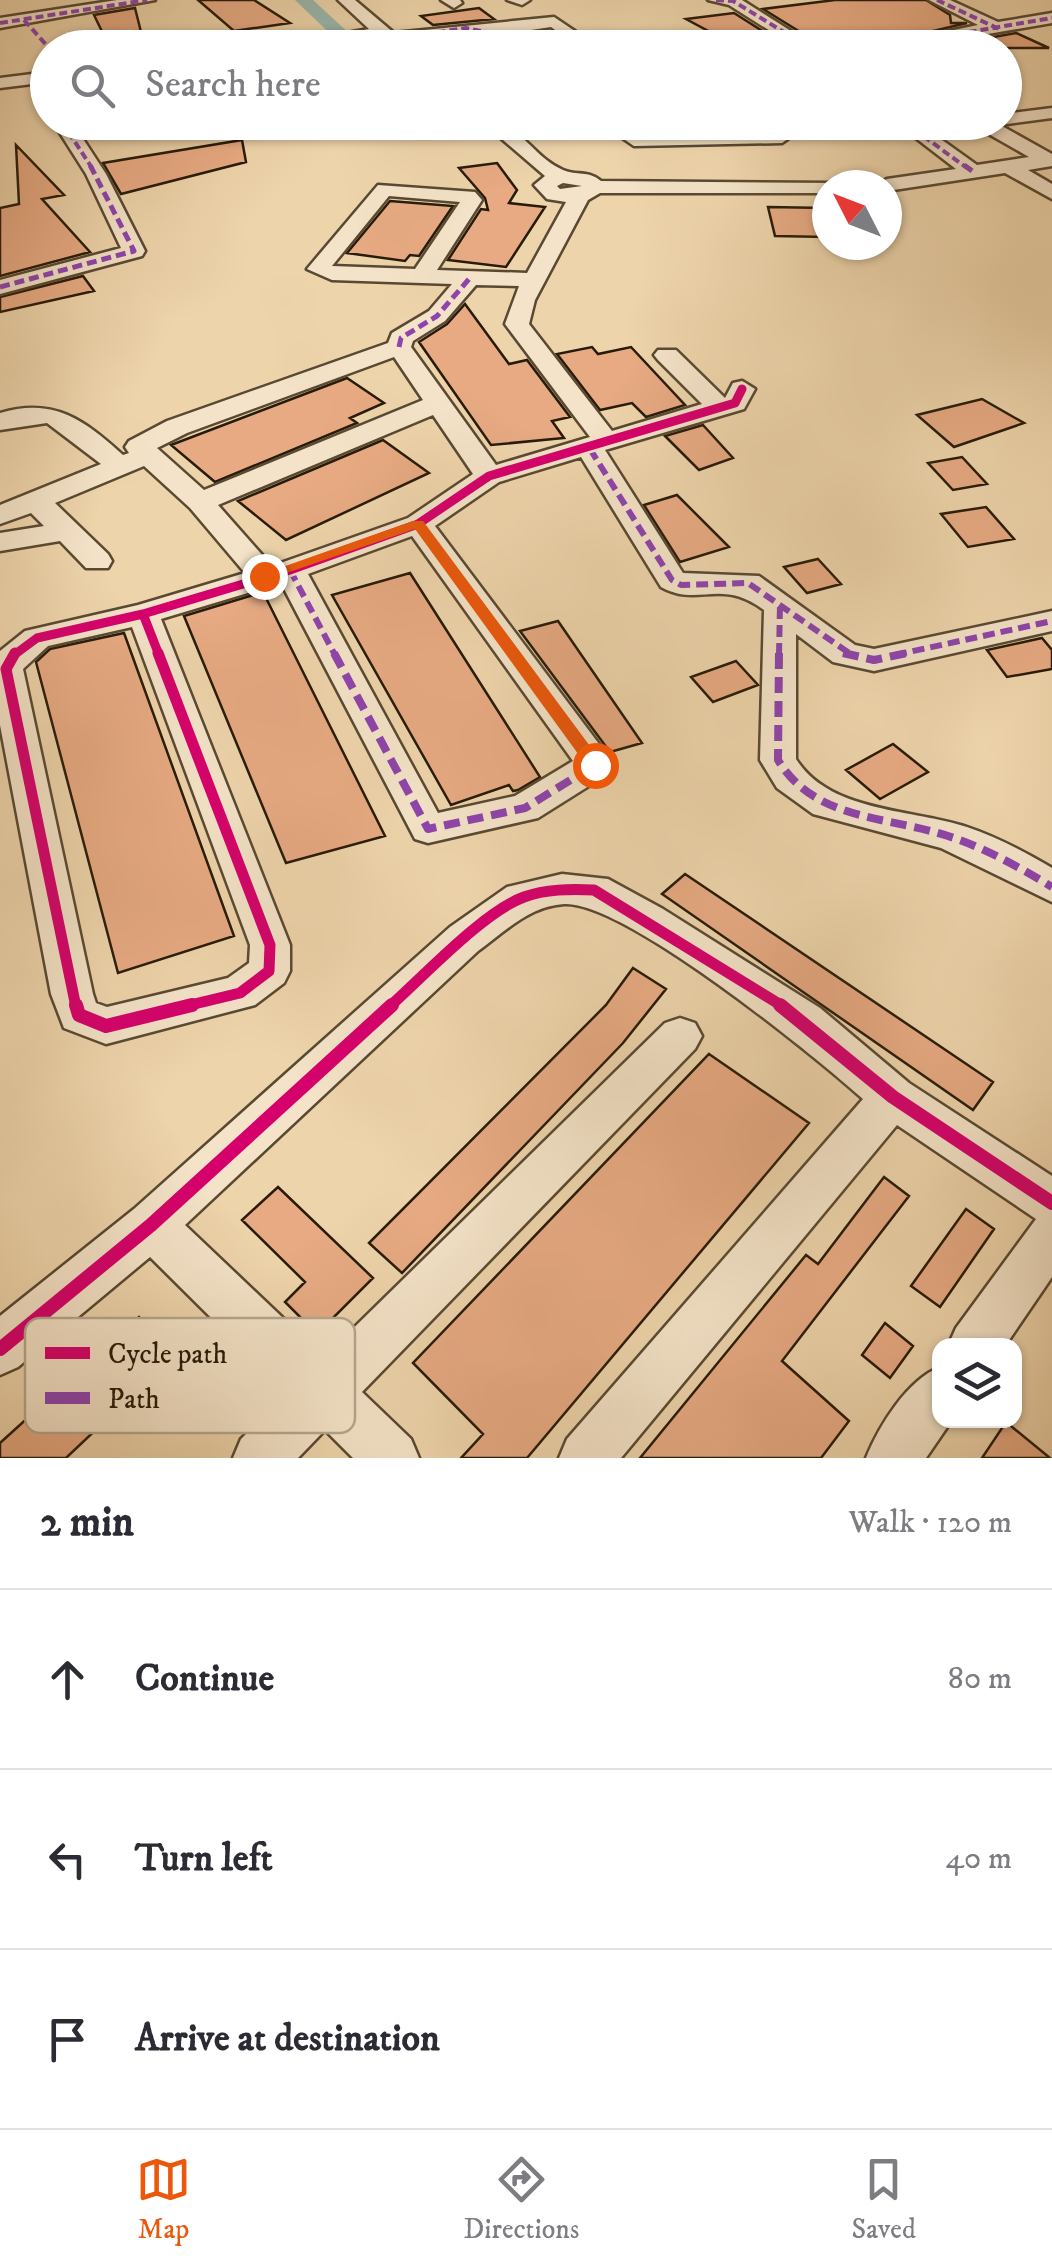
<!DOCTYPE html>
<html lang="en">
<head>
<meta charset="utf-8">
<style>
  body { margin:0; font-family:"IM FELL DW Pica",serif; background:#f7f7f7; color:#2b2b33 }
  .controls { position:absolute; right:30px; bottom:30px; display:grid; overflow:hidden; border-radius:20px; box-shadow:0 2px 8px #0004 }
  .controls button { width:90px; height:90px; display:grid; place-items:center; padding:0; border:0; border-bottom:2px solid #e1e1e2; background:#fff; color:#2b2b33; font:50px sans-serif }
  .compass { position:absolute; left:812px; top:170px; width:90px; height:90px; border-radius:50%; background:#fff; box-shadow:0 2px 8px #0004; rotate:312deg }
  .stop { position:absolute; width:30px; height:30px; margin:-22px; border:8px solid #ea580c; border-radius:50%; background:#fff }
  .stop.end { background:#ea580c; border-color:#fff; box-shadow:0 2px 10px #0008 }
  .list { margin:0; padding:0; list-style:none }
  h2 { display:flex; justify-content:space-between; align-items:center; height:130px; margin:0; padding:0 40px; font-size:42px }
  h2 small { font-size:32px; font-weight:400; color:#7c7c81 }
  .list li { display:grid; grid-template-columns:65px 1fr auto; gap:30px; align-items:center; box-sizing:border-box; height:180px; padding:0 40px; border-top:2px solid #e1e1e2 }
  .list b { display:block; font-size:38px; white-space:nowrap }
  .list em { font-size:32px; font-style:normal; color:#7c7c81 }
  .icon { flex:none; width:55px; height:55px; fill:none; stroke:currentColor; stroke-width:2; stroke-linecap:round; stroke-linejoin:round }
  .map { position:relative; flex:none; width:1052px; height:1458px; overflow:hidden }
  .search { position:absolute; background:#fff; box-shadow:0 2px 8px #0004; left:30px; right:30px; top:30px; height:110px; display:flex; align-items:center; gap:25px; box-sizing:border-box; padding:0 35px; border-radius:55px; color:#7c7c81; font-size:38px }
  .sheet { height:670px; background:#fff }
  nav { display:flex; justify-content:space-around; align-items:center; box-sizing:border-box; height:140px; border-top:2px solid #e1e1e2; background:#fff; font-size:28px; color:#7c7c81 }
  nav a { display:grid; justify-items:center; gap:5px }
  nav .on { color:#ea580c }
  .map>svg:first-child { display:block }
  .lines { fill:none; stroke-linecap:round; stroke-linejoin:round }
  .canal { fill:#99b8ad; fill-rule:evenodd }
  .building { fill:#e7aa83; stroke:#271b09; stroke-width:2.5 }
  .minor-casing { stroke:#594932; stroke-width:5 }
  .minor { fill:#f4e3c8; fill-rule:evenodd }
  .quiet-far3 { stroke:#8e44ad; stroke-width:4; stroke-dasharray:8 4; stroke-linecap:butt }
  .quiet-far2 { stroke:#8e44ad; stroke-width:5; stroke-dasharray:10 5; stroke-linecap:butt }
  .quiet-far1 { stroke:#8e44ad; stroke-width:6; stroke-dasharray:12 6; stroke-linecap:butt }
  .quiet { stroke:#8e44ad; stroke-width:8; stroke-dasharray:16 8; stroke-linecap:butt }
  .cycleway-far2-casing { stroke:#f4e3c8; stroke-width:14 }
  .cycleway-far1-casing { stroke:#f4e3c8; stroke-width:18 }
  .cycleway-casing { stroke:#f4e3c8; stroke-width:20 }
  .cycleway-far2 { stroke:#d6006c; stroke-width:9 }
  .cycleway-far1 { stroke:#d6006c; stroke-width:11 }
  .cycleway { stroke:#d6006c; stroke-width:14 }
  .route { fill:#ea580c }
  .key { fill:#f4e3c8; stroke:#b6a78f; stroke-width:2.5 }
  .key-label { font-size:28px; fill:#271b09 }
</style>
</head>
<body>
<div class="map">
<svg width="1052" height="1458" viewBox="0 0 1052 1458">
  <rect width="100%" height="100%" fill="#eed4ab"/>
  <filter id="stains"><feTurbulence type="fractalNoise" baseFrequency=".002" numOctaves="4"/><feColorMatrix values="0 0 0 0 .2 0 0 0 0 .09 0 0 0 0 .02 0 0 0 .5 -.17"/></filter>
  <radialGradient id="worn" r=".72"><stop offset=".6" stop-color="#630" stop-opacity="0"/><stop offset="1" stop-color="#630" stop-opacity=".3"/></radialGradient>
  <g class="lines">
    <!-- canal -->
    <path class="canal" d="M295,0H313L365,48H345Z"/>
  </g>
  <!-- building -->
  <path class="building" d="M198,0H254L290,23L234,31Z
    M835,0H926L950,15L951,23H967L862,48H826L763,9Z
    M135,8L145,48H110L94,15Z
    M479,8L494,19L433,25L421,16Z
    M734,13L786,46L740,48L686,19Z
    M1016,33L1049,48H932Z
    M242,140L246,162L121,194L103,163Z
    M16,145L64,195L42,199L90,252L0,276V208L19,204Z
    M497,163L517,190L509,203L545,207L506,267L448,260L481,209L488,210L485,198L459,168Z
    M390,201L453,206L419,256L410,255L405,261L347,253Z
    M768,207L827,208V237L775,236Z
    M83,276L94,291L0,312V297Z
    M465,304L509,364L527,360L570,417L552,421L564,438L491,445L419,342L447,324Z
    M592,347L598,354L631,347L685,405L646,417L632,403L600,410L557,354Z
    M347,378L384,403L350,418L357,423L215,482L171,445Z
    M982,399L1024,423L954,447L917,415Z
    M703,425L733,458L699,470L665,436Z
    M383,440L429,473L286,540L238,501Z
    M962,457L987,484L953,490L928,463Z
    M677,495L729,547L680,562L644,505Z
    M986,507L1014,539L968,547L941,514Z
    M818,559L841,584L807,593L784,567Z
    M410,573L540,777L518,790L513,791L509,785L451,805L332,595Z
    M263,592L385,836L286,863L184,616Z
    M558,621L642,743L610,752L520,631Z
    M124,633L234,936L118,973L36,662L50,649Z
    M1042,638L1052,650V669L1007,677L987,650Z
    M736,661L758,685L713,702L691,677Z
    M893,744L928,772L880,799L846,770Z
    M685,874L993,1082L973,1110L662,894Z
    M633,968L666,989L623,1043L402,1273L369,1243L606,1005Z
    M709,1054L809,1123L527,1458H461L483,1434L413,1363Z
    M884,1177L909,1196L782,1361L849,1421L821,1458H640L806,1255L818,1264Z
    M278,1187L373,1278L317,1334L285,1302L305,1282L242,1220Z
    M966,1209L994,1229L940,1307L911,1286Z
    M139,1317L174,1356L66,1458H0V1443Z
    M885,1323L913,1346L890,1378L862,1355Z
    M1006,1422L1050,1458H982Z"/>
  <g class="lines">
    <defs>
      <path id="minor" d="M117,0H155L0,28V18Z
        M338,0H355L394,33L554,17L600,48H580L551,27L498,35L516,48H495L472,33L394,47L379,37L310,48H264L369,29Z
        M441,0H460L462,3L454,8Z
        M507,0H530L522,5Z
        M708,0H742L818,48H797L729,5Z
        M929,0H950L998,22L1052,13V23L907,48H866L978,25Z
        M48,72V82L0,88V78Z
        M1052,108V118L1000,125L1052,154V166L1028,170L1052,184V199L1005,173L887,191V185H877L887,179L956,169L895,122H917L977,165L1029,157L980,129L979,122H1004V114Z
        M53,122H72L106,174L145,251L142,256L0,294V280L121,248L86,174Z
        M229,122H249L250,125L241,131Z
        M482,122C523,122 530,156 563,170C577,176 588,170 601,181L834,183L827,185V193H600L588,200L535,300L529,324L612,431L702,404L658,360L654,355L658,350H676L725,398L733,383L742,381L755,389L744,409L605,450L683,573L759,576L855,645L874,649L1052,611V631L874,671L833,662L796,634V759C830,813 913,809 967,827C997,837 1025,852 1052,868V902L941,848L813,814L777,788L760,760L764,610C720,577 699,608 661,587L581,457L499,482L435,526L608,756L613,765L608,774L538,818L428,843L415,839L281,583L161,619L290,945V971L284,983L255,1005L106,1044L64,1028L51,994L0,725V651L25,631L138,605L245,573L190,508L144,466L55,503L108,554L112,561L108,568H86L60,541L0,551V533L44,526L31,513L0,524V505L101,464L47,423L0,430V413C54,397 84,420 123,455L129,453L125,447L129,441L167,421L388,343L392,333L429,311L452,284L332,280L307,269L378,185L475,192L482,200L437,270L527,273L566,202L547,199L534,185L545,176ZM563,183L582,186L560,189L557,186ZM389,196L460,202L415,269L332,266ZM476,285L519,286L505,324L590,437L496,465L411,347L413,341L445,321ZM394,357L423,400L204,490L157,448L187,433ZM433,415L473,474L408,518L272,566L218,505ZM412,536L573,761L515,796L438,813L308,574ZM132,627L250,945L249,963L228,978L107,1007L96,1003L93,994L23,669L48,646Z
        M599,122H621L638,134L776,131L771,122H790L796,133L782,143L634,146Z
        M562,874L608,879L663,909L820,1008L909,1083L1052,1176V1277L1005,1346H948L956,1328L1036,1219L897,1125L621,1458H559L567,1439L863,1099C814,1055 624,901 564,904C530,906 505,931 478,951L185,1225L324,1357L665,1023L680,1018L695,1023L702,1036L695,1049L362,1392L411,1439L419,1458H353L325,1430L298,1458H233L241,1439L287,1393L150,1257L18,1367L0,1375V1316L134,1209L450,927L507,887Z
        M940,1367V1420H952L926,1458H866C879,1426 907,1380 940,1367Z"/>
    </defs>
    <!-- minor casing -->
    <use href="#minor" class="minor-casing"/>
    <!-- minor -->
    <use href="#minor" class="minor"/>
    <!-- quiet-far3 -->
    <path class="quiet-far3" d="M716,0L733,1L810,48
      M937,0L999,29
      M24,20L49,48
      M0,23L147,0
      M390,39L466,28L486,32
      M874,48L1052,18
      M62,122L92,168
      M904,122L967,168"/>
    <!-- quiet-far2 -->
    <path class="quiet-far2" d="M964,165L975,173
      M0,287L134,251L90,165
      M399,347L401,338L437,316L469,279"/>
    <!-- quiet-far1 -->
    <path class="quiet-far1" d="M590,449L672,580L681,585L748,583L852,655
      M418,524L514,655
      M290,570L335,655
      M779,655L780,604
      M895,655L1052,621"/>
    <!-- quiet -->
    <path class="quiet" d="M334,653L428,829L525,808L595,765L513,653
      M779,653L778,760C815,821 887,816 948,836C985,848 1019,867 1052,887
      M843,653L874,660L907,653"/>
    <defs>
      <path id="cycleway-far2" d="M143,614L159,655
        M143,614L290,570L418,524L489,476L735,403L742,389
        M14,655L37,638L143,614"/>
      <path id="cycleway-far1" d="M15,653L6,669L76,1007
        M158,653L270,945L269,971L240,993L182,1007
        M389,1007C423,977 483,912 524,897C546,889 570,889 594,890L784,1007"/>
      <path id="cycleway" d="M76,1005L79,1015L106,1026L192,1005
        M780,1005L893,1097L1052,1203
        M0,1349L151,1225L392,1005"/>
    </defs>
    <!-- cycleway-far2 casing -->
    <use href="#cycleway-far2" class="cycleway-far2-casing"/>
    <!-- cycleway-far1 casing -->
    <use href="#cycleway-far1" class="cycleway-far1-casing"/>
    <!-- cycleway casing -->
    <use href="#cycleway" class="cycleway-casing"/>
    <!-- cycleway-far2 -->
    <use href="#cycleway-far2" class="cycleway-far2"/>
    <!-- cycleway-far1 -->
    <use href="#cycleway-far1" class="cycleway-far1"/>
    <!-- cycleway -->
    <use href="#cycleway" class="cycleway"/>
  </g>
  <!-- route -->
  <path class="route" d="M413,521H423L601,761V769H589L415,529L269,579L257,576Z"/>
  <!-- legend -->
  <rect x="25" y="1318" width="330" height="115" rx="15" class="key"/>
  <rect x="45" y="1347" width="45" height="12" fill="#d6006c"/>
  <rect x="45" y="1392" width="45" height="12" fill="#8e44ad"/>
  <g class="key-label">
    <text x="108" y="1363">Cycle path</text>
    <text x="108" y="1408">Path</text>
  </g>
  <rect width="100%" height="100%" filter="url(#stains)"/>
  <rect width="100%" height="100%" fill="url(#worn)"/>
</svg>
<div class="controls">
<button><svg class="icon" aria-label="layers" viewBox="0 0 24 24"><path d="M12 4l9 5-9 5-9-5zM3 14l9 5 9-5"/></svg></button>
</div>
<svg class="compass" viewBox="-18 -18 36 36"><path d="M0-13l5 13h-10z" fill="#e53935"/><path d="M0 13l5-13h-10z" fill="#7c7c81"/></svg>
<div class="stop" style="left:595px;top:765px"></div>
<div class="stop end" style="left:264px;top:576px"></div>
<div class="search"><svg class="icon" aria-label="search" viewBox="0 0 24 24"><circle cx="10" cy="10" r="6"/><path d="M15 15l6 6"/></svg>Search here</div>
</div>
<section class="sheet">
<h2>2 min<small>Walk · 120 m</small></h2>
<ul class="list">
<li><svg class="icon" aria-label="ahead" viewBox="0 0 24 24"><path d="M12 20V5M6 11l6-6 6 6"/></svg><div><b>Continue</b></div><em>80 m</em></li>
<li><svg class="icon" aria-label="left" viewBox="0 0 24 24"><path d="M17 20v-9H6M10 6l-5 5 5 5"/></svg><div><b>Turn left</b></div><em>40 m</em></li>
<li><svg class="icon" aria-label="arrive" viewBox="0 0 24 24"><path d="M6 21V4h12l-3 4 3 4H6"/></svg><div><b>Arrive at destination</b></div></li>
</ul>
</section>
<nav>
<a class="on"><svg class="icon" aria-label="map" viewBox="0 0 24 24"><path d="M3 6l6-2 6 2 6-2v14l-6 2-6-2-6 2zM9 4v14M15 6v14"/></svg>Map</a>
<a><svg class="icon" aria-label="directions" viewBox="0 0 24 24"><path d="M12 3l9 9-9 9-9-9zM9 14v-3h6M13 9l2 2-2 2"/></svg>Directions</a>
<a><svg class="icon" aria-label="saved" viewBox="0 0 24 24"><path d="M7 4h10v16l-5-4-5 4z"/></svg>Saved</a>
</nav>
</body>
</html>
